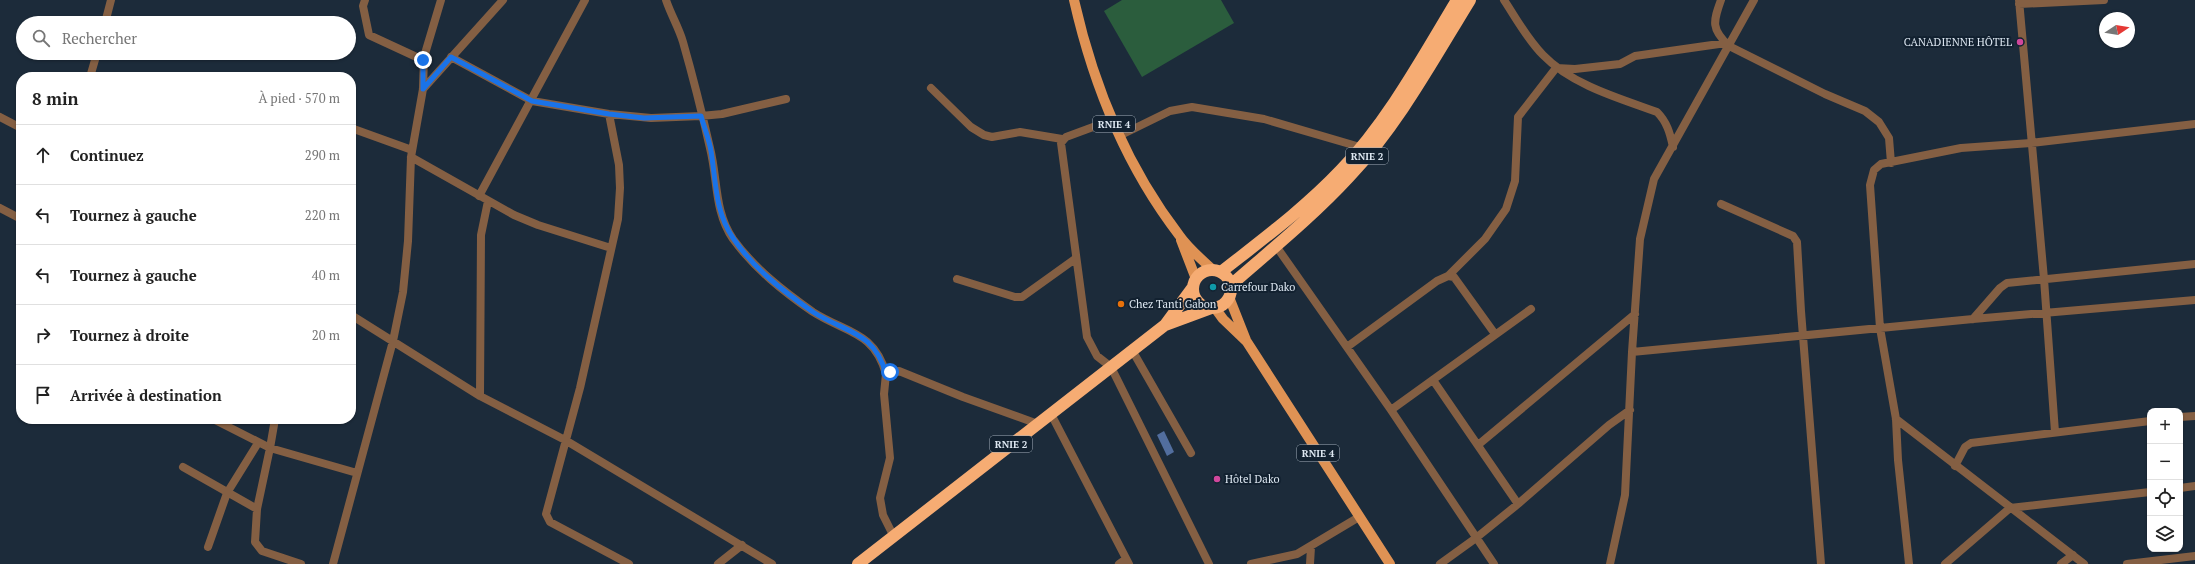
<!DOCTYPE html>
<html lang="fr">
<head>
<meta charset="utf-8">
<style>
  body { margin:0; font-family:"PT Serif",serif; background:#f2f2f2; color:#222 }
  .controls { position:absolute; right:12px; bottom:12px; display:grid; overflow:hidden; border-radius:8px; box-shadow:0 1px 3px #0004 }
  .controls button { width:36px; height:36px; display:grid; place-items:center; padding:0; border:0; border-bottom:1px solid #e0e0e0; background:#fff; color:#222; font:20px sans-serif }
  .compass { position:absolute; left:2099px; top:12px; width:36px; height:36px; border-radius:50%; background:#fff; box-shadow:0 1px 3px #0004; rotate:78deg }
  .stop { position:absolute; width:12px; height:12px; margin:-9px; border:3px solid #1a73e8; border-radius:50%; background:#fff }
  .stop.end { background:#1a73e8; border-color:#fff; box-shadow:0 1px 4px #0008 }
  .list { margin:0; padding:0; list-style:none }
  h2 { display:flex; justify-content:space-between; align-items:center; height:52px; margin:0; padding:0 16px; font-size:17px }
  h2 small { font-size:13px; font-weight:400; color:#767676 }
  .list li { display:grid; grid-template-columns:26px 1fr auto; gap:12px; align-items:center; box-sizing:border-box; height:60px; padding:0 16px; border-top:1px solid #e0e0e0 }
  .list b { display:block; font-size:15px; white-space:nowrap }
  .list em { font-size:13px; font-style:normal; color:#767676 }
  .icon { flex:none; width:22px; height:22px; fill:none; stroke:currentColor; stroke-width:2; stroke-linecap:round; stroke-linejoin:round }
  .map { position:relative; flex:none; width:2195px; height:564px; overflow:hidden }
  .search { position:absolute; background:#fff; box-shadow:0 1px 3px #0004; left:16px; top:16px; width:340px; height:44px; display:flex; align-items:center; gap:10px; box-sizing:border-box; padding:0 14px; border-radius:22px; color:#767676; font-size:15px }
  .panel { position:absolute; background:#fff; box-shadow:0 1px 3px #0004; left:16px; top:72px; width:340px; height:352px; border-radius:16px }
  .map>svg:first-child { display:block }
  .green { fill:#2b5d3d }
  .water { fill:#526e9e }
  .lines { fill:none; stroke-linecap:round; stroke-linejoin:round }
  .street { stroke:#845f43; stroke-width:8 }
  .primary { stroke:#df9254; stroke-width:10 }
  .highway { stroke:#f6ac73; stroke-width:12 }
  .route { stroke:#1a73e8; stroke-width:5 }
  .hotel-dot { fill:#d1479c; stroke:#122130; stroke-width:1.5 }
  .culture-dot { fill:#0f9aa8; stroke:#122130; stroke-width:1.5 }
  .food-dot { fill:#e8710a; stroke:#122130; stroke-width:1.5 }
  .labels { text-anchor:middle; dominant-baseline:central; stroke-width:4; stroke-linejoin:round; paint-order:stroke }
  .shield { fill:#122130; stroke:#a1acb8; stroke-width:1 }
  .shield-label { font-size:10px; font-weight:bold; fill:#dee8f2 }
  .poi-label { font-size:11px; fill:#dee8f2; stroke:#122130; text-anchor:start }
</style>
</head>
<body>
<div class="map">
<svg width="2195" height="564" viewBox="0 0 2195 564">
  <rect width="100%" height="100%" fill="#1c2b3a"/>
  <!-- green -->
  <path class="green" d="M1122,0H1221L1234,23L1142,77L1104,11Z"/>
  <!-- water -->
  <path class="water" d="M1164,431L1174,452L1167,456L1157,435Z"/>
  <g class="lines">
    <!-- street -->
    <path class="street" d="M365,0L363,6L369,35L423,60
      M666,0C671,15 679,28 683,42C693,77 702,113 710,148C718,180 714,211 733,239C755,269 783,291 813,312C846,333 874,331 886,374
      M1504,0C1516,18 1527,39 1543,55C1572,85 1618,98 1657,112C1667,122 1670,133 1673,147
      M1721,0C1713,22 1711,29 1729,46L1825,94L1865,111L1879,122L1889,138L1891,163
      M1754,0L1654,179L1640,239L1632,352L1973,319L2195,300
      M2019,0L2044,279L2055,432
      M2019,4L2104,0
      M105,23L111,0
      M451,57L532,101L609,114L651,118L701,116L722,114L786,99
      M90,77L97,53
      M931,88L971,127L984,135L992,137L1020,132L1062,139
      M423,89L503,0
      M609,114L619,165L620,188L618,219L580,388L546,514L550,522L629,564
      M0,117L21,128
      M1112,120L1066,137L1061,143L1087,337L1097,356L1111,367L1209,564
      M351,128L412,150
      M1119,136L1170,111L1192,107L1264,119L1360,147
      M411,157L514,215L538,225L611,248
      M479,196L585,0
      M1721,204L1793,236L1797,242L1801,311L1821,564
      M0,208L21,219
      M1276,246L1391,410L1494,564
      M1448,276L1485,239L1506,209L1515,181L1518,117L1556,68L1575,69L1620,64L1635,56L1726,43
      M957,279L1015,297H1022L1075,259
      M351,315L480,396L565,440L772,564
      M1973,319L2000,288L2007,283L2195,264
      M1347,347L1437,281L1448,276L1454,277L1495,334
      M1132,350L1191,453
      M1433,380L1518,504
      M480,396L481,235L488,201
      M1391,410L1531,309
      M1051,414L1129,564
      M2180,417L2195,416
      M213,419L270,448L257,509L255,542L262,551L301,564
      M275,419L270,448L357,473
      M1896,419L2084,564
      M1478,445L1635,314
      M1955,466L1965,447L1971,443L2150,421
      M183,467L257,509
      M2180,488L2195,486
      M893,535L883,515L880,498L890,458L884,394L886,374L899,371L963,397L1038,424
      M208,547L227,493L258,443
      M333,564L393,341L403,292L408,241L411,157L423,89L424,57L441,0
      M718,564L742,545
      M1119,564L1126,559
      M1251,564L1297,554L1359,517
      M1310,564L1311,547
      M1440,564L1476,538L1518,504L1609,425L1630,410
      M1610,564L1625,495L1632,352
      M1909,564L1898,460L1896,419L1880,328L1870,185L1874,170L1881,164L1961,148L2031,143L2195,124
      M1945,564L2010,508L2150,492
      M2061,564L2073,555
      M2127,564L2195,556"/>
    <!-- primary -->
    <path class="primary" d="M1074,0C1093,84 1126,166 1179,235C1188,248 1201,259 1213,270
      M1181,240L1196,279
      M1229,297L1246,340
      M1215,308L1223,319L1247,342L1390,564"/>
    <!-- highway -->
    <path class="highway" d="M1193 289a19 19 0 1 1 38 0a19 19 0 1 1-38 0Z
      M1221,272C1263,239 1305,208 1341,170C1388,121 1422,58 1457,0
      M1231,285C1271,250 1313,216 1349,177C1398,125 1433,60 1470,0
      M1165,325L1211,308
      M858,564L1165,325L1193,287"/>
  </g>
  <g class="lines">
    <!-- route -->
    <path class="route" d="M423,60V89L451,57L532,101L609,114L644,118L701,116C704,127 709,139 711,151C716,181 715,212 733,238C754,269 783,291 813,312C846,333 874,331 886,374L890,372"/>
  </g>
  <!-- markers -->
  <g class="hotel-dot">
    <circle cx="2020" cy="42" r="4"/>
    <circle cx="1217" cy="479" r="4"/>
  </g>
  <circle class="culture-dot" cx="1213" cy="287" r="4"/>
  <circle class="food-dot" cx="1121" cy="304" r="4"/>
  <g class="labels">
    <!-- shield labels -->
    <g class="shield">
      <rect x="1093" y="116" width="42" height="16" rx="3"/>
      <rect x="1346" y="148" width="42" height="16" rx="3"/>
      <rect x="990" y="436" width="42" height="16" rx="3"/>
      <rect x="1297" y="445" width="42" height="16" rx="3"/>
    </g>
    <g class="shield-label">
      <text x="1114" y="124">RNIE 4</text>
      <text x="1367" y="156">RNIE 2</text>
      <text x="1011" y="444">RNIE 2</text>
      <text x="1318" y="453">RNIE 4</text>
    </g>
    <!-- poi labels -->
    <g class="poi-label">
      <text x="2012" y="42" text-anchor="end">CANADIENNE HÔTEL</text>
      <text x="1221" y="287">Carrefour Dako</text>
      <text x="1129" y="304">Chez Tanti Gabon</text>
      <text x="1225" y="479">Hôtel Dako</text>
    </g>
  </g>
</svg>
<div class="controls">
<button>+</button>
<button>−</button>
<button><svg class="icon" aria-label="locate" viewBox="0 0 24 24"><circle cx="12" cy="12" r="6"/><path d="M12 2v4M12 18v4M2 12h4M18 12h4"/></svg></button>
<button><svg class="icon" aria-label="layers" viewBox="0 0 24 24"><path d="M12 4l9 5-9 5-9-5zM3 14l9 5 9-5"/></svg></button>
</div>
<svg class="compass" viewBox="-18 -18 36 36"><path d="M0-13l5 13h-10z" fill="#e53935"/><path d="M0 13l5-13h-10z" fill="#767676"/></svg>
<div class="stop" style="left:890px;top:372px"></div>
<div class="stop end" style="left:423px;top:60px"></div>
<div class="search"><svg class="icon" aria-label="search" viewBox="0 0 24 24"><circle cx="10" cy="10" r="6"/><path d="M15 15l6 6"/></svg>Rechercher</div>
<section class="panel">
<h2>8 min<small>À pied · 570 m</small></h2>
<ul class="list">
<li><svg class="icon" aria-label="ahead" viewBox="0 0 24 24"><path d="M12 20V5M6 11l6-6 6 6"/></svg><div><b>Continuez</b></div><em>290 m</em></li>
<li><svg class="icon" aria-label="left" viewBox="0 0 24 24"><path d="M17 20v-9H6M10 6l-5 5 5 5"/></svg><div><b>Tournez à gauche</b></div><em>220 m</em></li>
<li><svg class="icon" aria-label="left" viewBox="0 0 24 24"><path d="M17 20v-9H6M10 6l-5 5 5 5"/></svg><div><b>Tournez à gauche</b></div><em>40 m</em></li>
<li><svg class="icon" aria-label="right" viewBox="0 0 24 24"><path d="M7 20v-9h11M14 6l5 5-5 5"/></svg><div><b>Tournez à droite</b></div><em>20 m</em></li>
<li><svg class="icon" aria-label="arrive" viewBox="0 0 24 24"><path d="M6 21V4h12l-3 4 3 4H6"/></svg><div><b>Arrivée à destination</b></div></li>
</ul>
</section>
</div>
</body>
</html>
